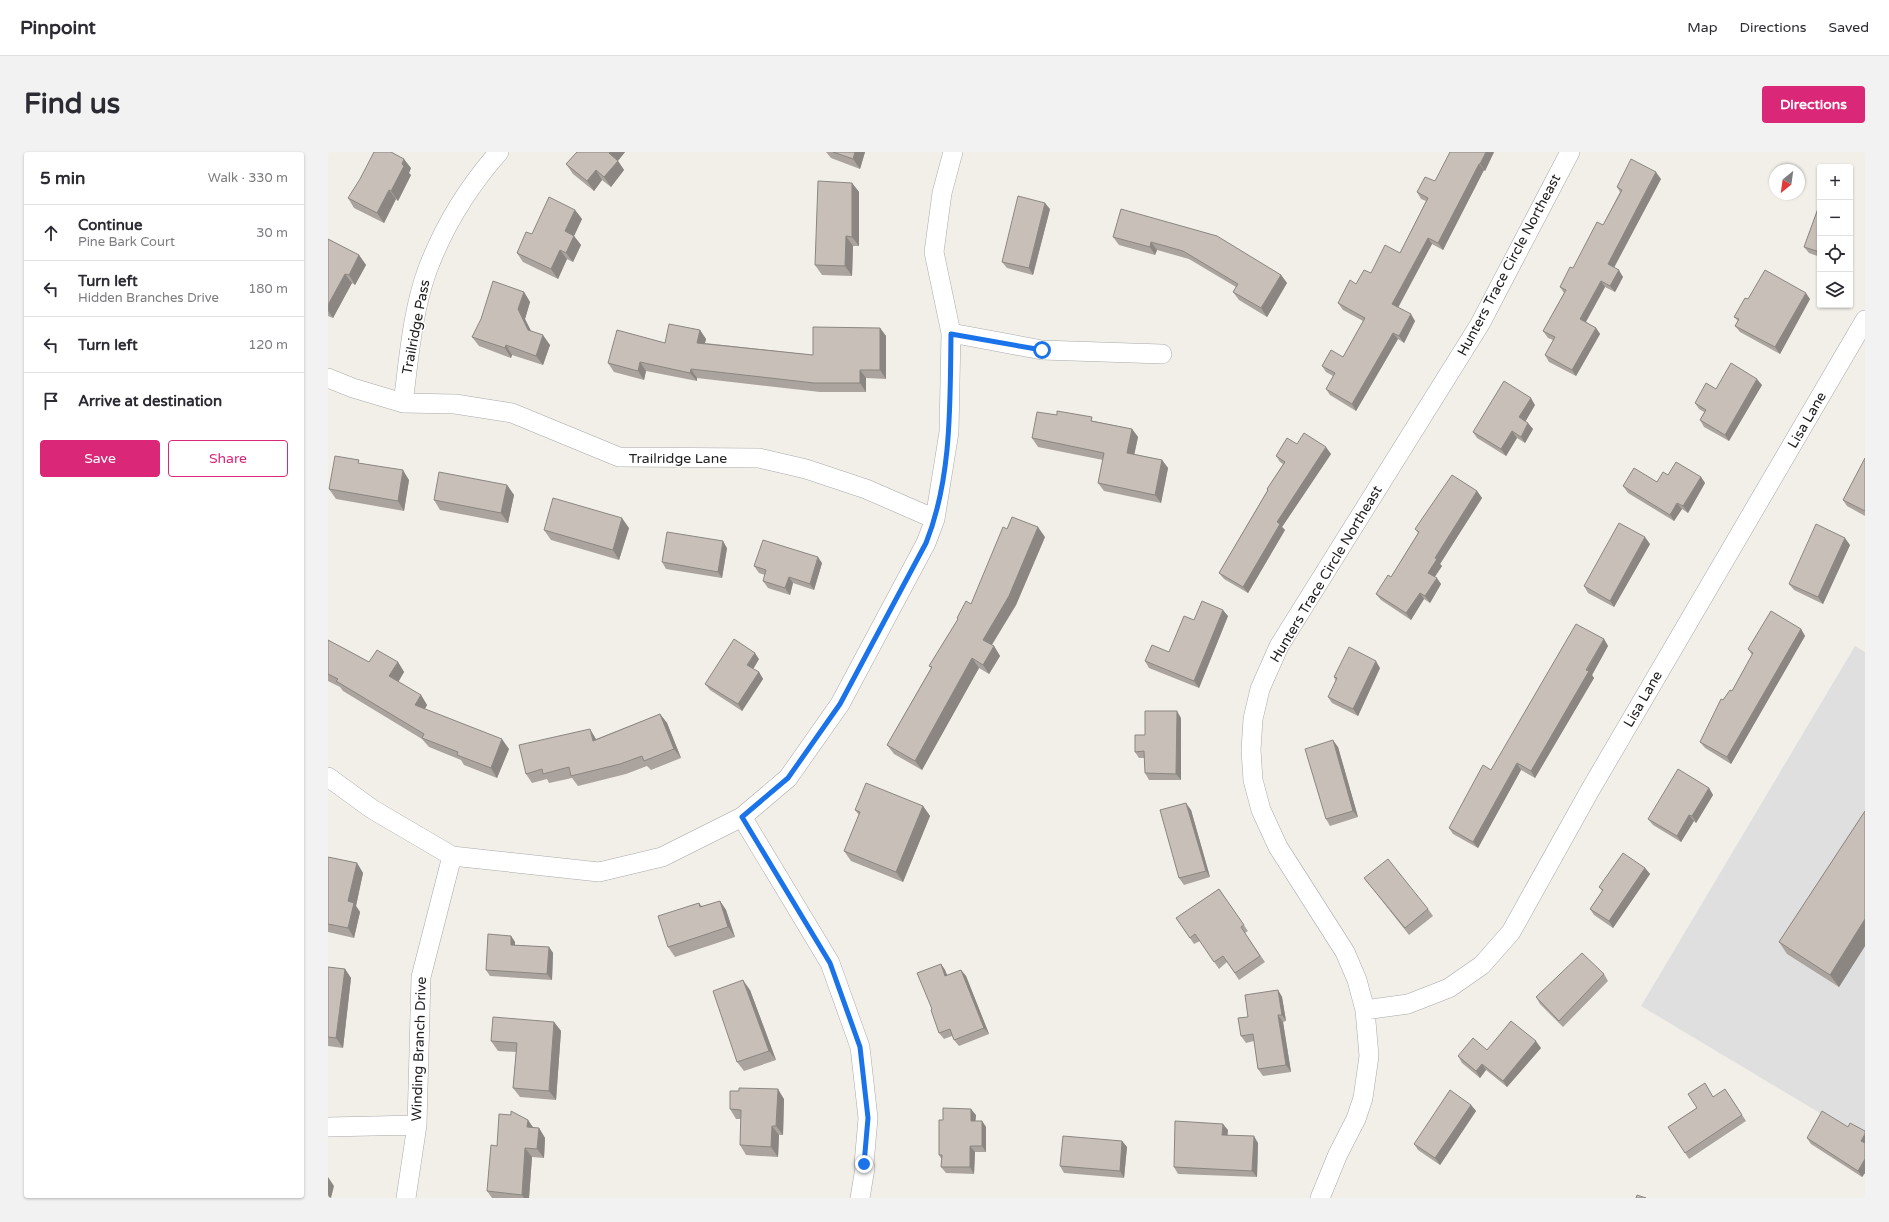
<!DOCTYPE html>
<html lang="en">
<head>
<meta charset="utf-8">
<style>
  body { margin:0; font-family:"Varela Round",sans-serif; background:#f2f2f3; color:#2b2b33 }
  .controls { position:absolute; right:12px; top:12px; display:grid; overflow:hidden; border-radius:4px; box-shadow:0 1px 3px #0004 }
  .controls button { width:36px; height:36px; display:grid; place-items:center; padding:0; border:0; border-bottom:1px solid #e1e1e2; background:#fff; color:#2b2b33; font:20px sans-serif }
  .compass { position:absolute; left:1441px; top:12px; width:36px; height:36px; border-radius:50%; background:#fff; box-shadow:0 1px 3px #0004; rotate:209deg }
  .stop { position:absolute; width:12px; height:12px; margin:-9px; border:3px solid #1a73e8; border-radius:50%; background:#fff }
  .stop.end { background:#1a73e8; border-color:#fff; box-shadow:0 1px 4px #0008 }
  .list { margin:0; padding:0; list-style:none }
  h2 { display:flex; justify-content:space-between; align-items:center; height:52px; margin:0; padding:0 16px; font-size:17px }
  h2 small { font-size:13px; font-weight:400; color:#7c7c81 }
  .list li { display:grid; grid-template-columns:26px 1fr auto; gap:12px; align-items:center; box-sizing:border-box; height:56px; padding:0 16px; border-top:1px solid #e1e1e2 }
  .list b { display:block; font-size:15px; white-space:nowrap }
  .list p { margin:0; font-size:13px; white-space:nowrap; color:#7c7c81 }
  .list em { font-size:13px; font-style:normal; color:#7c7c81 }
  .actions { display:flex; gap:8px; padding:12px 16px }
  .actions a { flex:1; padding:9px 0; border:1px solid #db2777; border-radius:4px; text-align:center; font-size:14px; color:#db2777 }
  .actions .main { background:#db2777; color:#fff }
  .icon { flex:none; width:22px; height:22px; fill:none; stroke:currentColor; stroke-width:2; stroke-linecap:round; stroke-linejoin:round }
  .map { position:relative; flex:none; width:1537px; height:1046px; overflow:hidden; border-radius:4px }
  header { display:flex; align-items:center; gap:24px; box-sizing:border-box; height:56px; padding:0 20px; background:#fff; border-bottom:1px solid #e1e1e2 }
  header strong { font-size:19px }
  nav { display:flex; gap:22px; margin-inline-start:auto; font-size:14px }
  .intro { display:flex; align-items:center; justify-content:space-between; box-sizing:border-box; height:96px; padding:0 24px }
  h1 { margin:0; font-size:28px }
  .button { padding:10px 18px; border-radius:4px; background:#db2777; color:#fff; font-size:14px; font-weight:700 }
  main { display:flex; gap:24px; padding:0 24px }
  aside { flex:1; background:#fff; border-radius:4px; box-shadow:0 1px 3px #0004 }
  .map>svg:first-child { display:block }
  .residential { fill:#e0dfdf }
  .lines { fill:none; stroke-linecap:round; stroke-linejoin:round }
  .street-casing { stroke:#a9a9a9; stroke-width:20 }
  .street { stroke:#fff; stroke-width:19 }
  .wall { fill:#aba49e }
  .shaded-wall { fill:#8b8681 }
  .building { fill:#c7bfb8; stroke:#8b8681 }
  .route { stroke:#1a73e8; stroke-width:5 }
  .labels { text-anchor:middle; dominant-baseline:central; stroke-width:3; stroke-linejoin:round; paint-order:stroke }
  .street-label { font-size:14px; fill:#222; stroke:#fff }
</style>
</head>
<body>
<header>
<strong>Pinpoint</strong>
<nav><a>Map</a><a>Directions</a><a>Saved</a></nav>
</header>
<div class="intro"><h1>Find us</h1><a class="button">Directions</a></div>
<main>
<aside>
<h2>5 min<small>Walk · 330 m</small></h2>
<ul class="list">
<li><svg class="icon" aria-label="ahead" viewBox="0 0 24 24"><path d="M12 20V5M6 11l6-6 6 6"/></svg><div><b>Continue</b><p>Pine Bark Court</p></div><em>30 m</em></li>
<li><svg class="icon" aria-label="left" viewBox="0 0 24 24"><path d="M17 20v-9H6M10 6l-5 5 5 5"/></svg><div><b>Turn left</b><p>Hidden Branches Drive</p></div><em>180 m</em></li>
<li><svg class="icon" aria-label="left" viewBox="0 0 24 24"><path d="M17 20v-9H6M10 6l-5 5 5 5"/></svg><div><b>Turn left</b></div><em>120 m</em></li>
<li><svg class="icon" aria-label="arrive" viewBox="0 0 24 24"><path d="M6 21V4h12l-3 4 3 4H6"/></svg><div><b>Arrive at destination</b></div></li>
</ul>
<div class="actions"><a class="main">Save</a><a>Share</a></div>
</aside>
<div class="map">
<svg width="1537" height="1046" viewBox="0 0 1537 1046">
  <rect width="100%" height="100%" fill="#f2efe9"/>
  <!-- residential -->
  <path class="residential" d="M1527,494L1537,500V988L1313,854Z"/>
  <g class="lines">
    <defs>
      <path id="street" d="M623,181L714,198L834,202
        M0,226L25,236L75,251L127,252L184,261L291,305L431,306L478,317L538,337L607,367
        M75,251C81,207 84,161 99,119C115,76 141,34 171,0
        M0,625L44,657L124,704L271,720L334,705L414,665L460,626L512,552L598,391L607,367L621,280L623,181L606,100L614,41L625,0
        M414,665L502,811L532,895L540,966L536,1012L537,1016L532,1046
        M1037,858L1080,852L1121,836L1154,813L1183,780L1261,640L1537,168
        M0,975L89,973
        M78,1046L89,973L93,825L124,704
        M992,1046L1010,1002L1028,967L1035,946L1041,904L1037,858L1029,828L1017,800L950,695L933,658L925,628L923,598L925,567L932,537L951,494L1152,172L1242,0"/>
    </defs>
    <!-- street casing -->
    <use href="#street" class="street-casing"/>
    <!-- street -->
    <use href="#street" class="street"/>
  </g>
  <!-- wall -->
  <path class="wall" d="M249,0H297L290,9L296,18L283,35L274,28L266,39L245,22L238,12Z
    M498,0H537L532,17L503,6Z
    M1166,0L1157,19L1156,18L1115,98L1104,92L1070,156L1087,169L1076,191L1070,187L1028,259L1002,243L998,237L1005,224L998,220L994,214L1015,205L1035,169L1015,158L1010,151L1028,132L1043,121L1072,101L1098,49L1093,47L1089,40L1107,29Z
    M83,16L81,21L83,23L70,49L68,47L56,71L26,56L20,46Z
    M1333,27L1286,116L1295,125L1287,140L1277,135L1258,170L1268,176L1272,182L1248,224L1221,210L1217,203L1225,188L1220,186L1215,179L1236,141L1232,135L1275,73L1292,40L1289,35Z
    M524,31L531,40V94H525L524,124L494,123L487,113Z
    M1492,51V105L1481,101L1476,95Z
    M722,57L705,123L679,116L674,110Z
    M793,57L953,123L959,131L939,165L911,148L905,140L908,135L861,107L829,98L827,103L791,93L785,85Z
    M247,58L254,67L246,84L253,93L245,110L239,107L230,127L195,110L189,101L204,82Z
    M0,87L31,103L38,113L27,133L24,131L5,166L0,164Z
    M196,140L202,150L197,167L203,179L222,193L215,213L184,203L183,206L151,194L144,185Z
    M1420,147H1482L1452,202L1412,180L1407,174L1410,169L1406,165Z
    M552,176L558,184V227L538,226V240H492L369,226V229L318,219L316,228L286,220L280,211L372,178L378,187L377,191L485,203Z
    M1434,233L1401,289L1376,275L1372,268L1376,260L1371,257L1367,251L1388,237Z
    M1207,253L1197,269L1205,277L1197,291L1189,286L1178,304L1149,286L1145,280Z
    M729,263L766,269L804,277L810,285L806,302L834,308L840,316L833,351L776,339L770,331L775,308L710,295L704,286Z
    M969,292L1003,302L954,375L957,378L920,441L896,427L891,421L939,339V337L955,312L952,310L948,304Z
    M1537,306V364L1519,354L1515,348Z
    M33,311L81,328L76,359L8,347L1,337Z
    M1340,323L1373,325L1377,331L1360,361L1354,357L1346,369L1300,341L1295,334L1329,330Z
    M179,333L186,343L180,371L112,358L106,348Z
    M1149,339L1154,346L1112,412L1114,414L1107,425L1113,432L1102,451L1096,447L1083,468L1053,448L1048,442L1063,425L1090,381L1087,377Z
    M301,376L291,408L223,388L216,378Z
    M717,385L688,453L664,493L666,494L672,504L661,522L651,516L594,618L566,602L559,593L603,516L601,514L630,468L629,466L643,452Z
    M1322,392L1286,455L1260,441L1256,434Z
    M1522,393L1495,452L1466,438L1461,432Z
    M399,396L394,426L338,417L334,410Z
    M494,411L486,438L465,431L462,443L440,436L435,429L437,423L431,421L426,414Z
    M900,464L871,536L821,516L817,509L841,500L866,468Z
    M1473,477L1477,484L1403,612L1377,596L1372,590L1395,548L1404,539L1424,503L1420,497Z
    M1276,487L1280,494L1264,523L1266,526L1207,626L1193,618L1150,696L1125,682L1121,676L1163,618Z
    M0,488L41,510H70L76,520L70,530L93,543L99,553L97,557L181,597L169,626L136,613L133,608L101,595L94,587L15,539L12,535L0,529Z
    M431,507L425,517L431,520L435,527L414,559L382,538L377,532Z
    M1052,516L1030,564L1004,551L1000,545L1008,529L1006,525Z
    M332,562L339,571L353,606L323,618L319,614L298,622L250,634L244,626L221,631L219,627L204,631L198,622L268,587Z
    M853,566V628H821L817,621V606H811L807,600Z
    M1010,595L1030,665L1002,674L998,667Z
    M1381,636L1385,643L1368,671L1366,669L1353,690L1325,673L1320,667Z
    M595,654L602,664L575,730L523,709L516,699L531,663L527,658Z
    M863,658L882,725L856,733L851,726Z
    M1537,659V794L1511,835L1459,802L1451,790Z
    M0,705L29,711L35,721L28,754L32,760L26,786L0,780Z
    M1317,716L1322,722L1285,776L1266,763L1262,757L1274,739L1271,735Z
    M1036,726L1100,757L1105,764L1081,783Z
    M891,737L920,779L917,781L937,810L911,828L899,810L891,817L872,789L866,792L848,766Z
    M392,749L398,758L407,785L347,805L340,795L371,751L374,754Z
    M183,784L187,790V793L221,795L225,801L224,828L162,824L158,818Z
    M613,812L617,818L619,823L633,818L638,824L661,882L631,894L626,888L624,884L616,887L611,881L604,857Z
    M0,815L17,817L23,826L15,896L0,894Z
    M1276,822L1280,829L1235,875L1212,852L1208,845Z
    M422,838L448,908L416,919L409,910Z
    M950,838L954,845L958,869L955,870L963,920L935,924L930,917L926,889L918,891L913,884L920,865Z
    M226,870L233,879L228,948L192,945L185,936L188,900L170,899L163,889Z
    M1213,896L1179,935L1158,918L1152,926L1134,911L1130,904L1159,898Z
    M1401,943L1418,969L1361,1007L1340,975L1386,944Z
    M456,947L455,983H451L450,1005L418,1003L412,993L413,967H408L402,957Z
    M1143,953L1148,959L1112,1013L1090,998L1086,992Z
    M648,963L647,969H654L658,975V1000H647L646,1022L618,1021L613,1015L614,1008L611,1003L615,968Z
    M200,968L205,976H211L217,986L216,1006L204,1005L201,1046H164L159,1039L169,994Z
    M1520,975L1537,979V1021L1534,1025L1483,992L1479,986Z
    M900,978L899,983L930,991L929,1025L850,1022L846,1015Z
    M794,989L799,995L796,1026L736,1021L732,1014Z"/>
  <!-- shaded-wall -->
  <path class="shaded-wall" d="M282,0H297L288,11L281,1Z
    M527,0H537L532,17L525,7Z
    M1158,0H1166L1157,19L1152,12Z
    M76,7L83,16L81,21L83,23L70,49L63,39Z
    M290,9L296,18L283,35L276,25Z
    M1151,12L1156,18L1115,98L1110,91Z
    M268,18L274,28L266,39L259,29Z
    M1328,20L1333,27L1284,119L1280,112Z
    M524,31L531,40V94L524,85Z
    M61,38L68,47L56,71L49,61Z
    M717,51L722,57L705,123L701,116Z
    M247,58L254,67L246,84L253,93L245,110L238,101L237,79Z
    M518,84L525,94L524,124L517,114Z
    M1100,86L1104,92L1068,159L1064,152Z
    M823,90L829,98L827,103L822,95Z
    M232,98L239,107L230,127L223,117Z
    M31,103L38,113L27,133L21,123Z
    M1291,118L1295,125L1287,140L1282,134Z
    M17,122L24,131L5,166L0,159V153Z
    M953,123L959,131L939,165L933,156Z
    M1273,129L1277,135L1256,173L1252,167Z
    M196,140L202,150L197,167L207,187L200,178L190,157Z
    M1478,141L1482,147L1452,202L1447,195Z
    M1083,162L1087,169L1076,191L1071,184Z
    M552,176L558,184V227L552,218Z
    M1268,176L1272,182L1248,224L1244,218Z
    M372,178L378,187L375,199L369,191Z
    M1065,181L1070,187L1028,259L1024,252Z
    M215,183L222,193L215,213L208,204Z
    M178,193L184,203L183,206L177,196Z
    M312,210L318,219L316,228L310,219Z
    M363,217L369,226V229L362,221Z
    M532,218L538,226V240L532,231Z
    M1429,227L1434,233L1401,289L1397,283Z
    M1203,246L1207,253L1196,272L1191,265Z
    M1200,271L1205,277L1197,291L1193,285Z
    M804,277L810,285L805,309L799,301Z
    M1184,279L1189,286L1178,304L1173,297Z
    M998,295L1003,302L954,375L957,378L920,441L915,435L949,370Z
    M834,308L840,316L833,351L827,343Z
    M75,318L81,328L76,359L70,349Z
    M1373,325L1377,331L1360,361L1355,354Z
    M179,333L186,343L180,371L173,361Z
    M1149,339L1154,346L1112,412L1114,414L1105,427L1100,421L1107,406Z
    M1349,351L1354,357L1346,369L1342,363Z
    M294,366L301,376L291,408L285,398Z
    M710,375L717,385L688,453L661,497L655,488Z
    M1317,385L1322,392L1286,455L1282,449Z
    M1517,386L1522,393L1495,452L1490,445Z
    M395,389L399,396L394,426L390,420Z
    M490,405L494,411L486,438L482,432Z
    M461,425L465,431L462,443L457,436Z
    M1109,426L1113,432L1102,451L1097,444Z
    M1092,441L1096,447L1083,468L1078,461Z
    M895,458L900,464L871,536L866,529Z
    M1473,477L1477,484L1403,612L1399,605Z
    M1276,487L1280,494L1264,523L1266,526L1207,626L1203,619Z
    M666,494L672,504L661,522L655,513Z
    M427,501L431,507L424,519L419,513Z
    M644,506L651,516L594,618L587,609Z
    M1048,509L1052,516L1030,564L1025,557Z
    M70,510L76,520L68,534L61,524Z
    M431,520L435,527L414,559L410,552Z
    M93,543L99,553L94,562L87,553Z
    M849,559L853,566V628L848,622Z
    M332,562L339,571L353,606L346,597Z
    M262,577L268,587L271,598L265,589Z
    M174,587L181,597L169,626L163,616Z
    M1005,588L1010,595L1030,665L1025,659Z
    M1189,611L1193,618L1150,696L1145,690Z
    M1381,636L1385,643L1368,671L1364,664Z
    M858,651L863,658L882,725L878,719Z
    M595,654L602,664L575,730L568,720Z
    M1361,663L1366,669L1353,690L1349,684Z
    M29,711L35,721L28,754L32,760L26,786L20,776V749Z
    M1317,716L1322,722L1285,776L1281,769Z
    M392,749L398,758L407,785L400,775Z
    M1537,767V794L1511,835L1502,823Z
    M183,784L187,790V799L183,793Z
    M221,795L225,801L224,828L219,822Z
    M613,812L617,818L622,830L617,824Z
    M17,817L23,826L15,896L8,886Z
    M633,818L638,824L661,882L656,876Z
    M415,828L422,838L448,908L441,899Z
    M950,838L954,845L958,869L954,863Z
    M950,863L955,870L963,920L958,913Z
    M226,870L233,879L228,948L221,939Z
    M1208,889L1213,896L1179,935L1175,929Z
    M1154,912L1158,918L1152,926L1148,919Z
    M450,937L456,947L455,983L448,974Z
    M1143,953L1148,959L1112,1013L1107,1006Z
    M643,957L648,963L647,975L643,969Z
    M200,968L207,978L199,975Z
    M654,969L658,975V1000L654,994Z
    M895,972L900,978L899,989L894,983Z
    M444,974L451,983L450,1005L443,995Z
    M211,976L217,986L216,1006L209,997Z
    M1537,982V995L1533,989Z
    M926,984L930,991L929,1025L924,1019Z
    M794,989L799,995L796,1026L792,1019Z
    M642,994L647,1000L646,1022L642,1015Z
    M197,996L204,1005L201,1046H196L194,1043Z
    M1537,1007V1021L1534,1025L1530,1019Z
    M0,1025L6,1034L3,1046H0Z"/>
  <!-- building -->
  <path class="building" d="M46,0H63L76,7L74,12L76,14L63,39L61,38L49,61L20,46L32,27Z
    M249,0H282L281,1L290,9L276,25L268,18L259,29L238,12Z
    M505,0H527L525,7Z
    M1122,0H1158L1152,12H1151L1110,91L1100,86L1064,152L1083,162L1071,184L1065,181L1024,252L998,237L1007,221L994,214L1003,198L1015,205L1037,166L1010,151L1022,128L1028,132L1036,118L1043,121L1057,93L1072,101L1100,46L1089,40L1097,25L1107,29Z
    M1303,7L1328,20L1280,112L1291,118L1282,134L1273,129L1252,167L1268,176L1244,218L1217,203L1227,185L1215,179L1238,138L1232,135L1242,115L1245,116L1269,70L1275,73L1294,38L1289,35Z
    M490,29L524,31V85L518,84L517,114L487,113Z
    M690,44L717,51L701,116L674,110Z
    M221,45L247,58L237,79L246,84L238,101L232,98L223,117L189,101L198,80L204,82Z
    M1492,51V100L1476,95Z
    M793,57L889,84L953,123L933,156L905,140L910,132L855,99L823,90L822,95L785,85Z
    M0,87L31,103L21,123L17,122L0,153Z
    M1437,118L1478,141L1447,195L1407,174L1411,167L1406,165L1417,146L1420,147Z
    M165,129L196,140L190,157L200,178L215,183L208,204L178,193L177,196L144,185L153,167Z
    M341,172L372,178L369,191L485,203V175L552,176V218H532V231H486L363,217L362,221L312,210L310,219L280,211L289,178L337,191Z
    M1403,211L1429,227L1397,283L1372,268L1378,258L1367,251L1378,231L1388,237Z
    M1176,229L1203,246L1191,265L1200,271L1193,285L1184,279L1173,297L1145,280Z
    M729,259L764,265L763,269L804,277L799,301L834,308L827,343L770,331L776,301L704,286L709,260L729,263Z
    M976,281L998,295L949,370L952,372L915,435L891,421L940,338L939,337L957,310L948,304L959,286L969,292Z
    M7,304L31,308L30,311L75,318L70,349L1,337Z
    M1537,306V359L1515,348Z
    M1348,310L1373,325L1355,354L1349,351L1342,363L1295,334L1306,316L1329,330L1335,320L1340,323Z
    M111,320L179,333L173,361L106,348Z
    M1124,323L1149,339L1107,406L1109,407L1100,421L1109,426L1097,444L1092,441L1078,461L1048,442L1060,423L1063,425L1091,380L1087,377Z
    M225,346L294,366L285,398L216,378Z
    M684,365L710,375L681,444L655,488L666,494L655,513L644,506L587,609L559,593L604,515L601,514L630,467L629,466L638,449L643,452L675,375L679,377Z
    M1291,371L1317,385L1282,449L1256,434Z
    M1488,372L1517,386L1490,445L1461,432Z
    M339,380L395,389L390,420L334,410Z
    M435,388L490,405L482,432L461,425L457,436L435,429L438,418L426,414Z
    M874,449L895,458L866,529L817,509L824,493L841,500L856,464L866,468Z
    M1443,459L1473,477L1399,605L1372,590L1393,547L1395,548L1402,538L1404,539L1425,501L1420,497Z
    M1248,472L1276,487L1258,518L1261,519L1203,619L1189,611L1145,690L1121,676L1155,613L1163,618Z
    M406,487L427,501L419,513L431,520L410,552L377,532Z
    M0,488L17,497L41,510L49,498L70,510L61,524L93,543L87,553L174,587L163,616L129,603L130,600L94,586L96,582L8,529L10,527L0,522Z
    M1021,495L1048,509L1025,557L1000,545L1009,526L1006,525Z
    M817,559H849L848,622L817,621L816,599L807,600V583H817Z
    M332,562L346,597L316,609L314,604L292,612L243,624L241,615L215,622L214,617L198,622L191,593L262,577L265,589Z
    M1005,588L1025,659L998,667L977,597Z
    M1350,617L1381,636L1364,664L1361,663L1349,684L1320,667Z
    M538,631L595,654L568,720L516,699L532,660L527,658Z
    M858,651L878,719L851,726L832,658Z
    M1537,659V767L1502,823L1451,790Z
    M1295,701L1317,716L1281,769L1262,757L1275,738L1271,735Z
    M0,705L29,711L20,749L26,751L20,776L0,772Z
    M1060,707L1100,757L1077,776L1036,726Z
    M891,737L916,773L913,775L932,804L907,821L895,804L886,810L867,782L862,786L848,766Z
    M392,749L400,775L340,795L330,764L371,751L372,755Z
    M160,782L183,784V793L221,795L219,822L158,818Z
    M1254,801L1276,822L1231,869L1208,845Z
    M613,812L617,824L633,818L656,876L626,888L622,877L611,881L603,858L604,857L589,821Z
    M0,815L17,817L8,886L0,885Z
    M415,828L441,899L409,910L385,839Z
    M950,838L954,863H950L958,913L930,917L925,882L913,884L910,866L920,865L917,843Z
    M165,865L226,870L221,939L185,936L189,891L163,889Z
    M1183,869L1208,889L1175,929L1154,912L1148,919L1130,904L1145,886L1159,898Z
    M1377,931L1385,945L1397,937L1414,963L1357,1001L1340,975L1369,956L1360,942Z
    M411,936L450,937L448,974H444L443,995L412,993L413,958L402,957V939H411Z
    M1122,938L1143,953L1107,1006L1086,992Z
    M615,956L643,957V969H654V994H642V1015H613L614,1003H611V968H615Z
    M183,959L200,968L199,975L211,976L209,997L197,996L194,1043L159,1039L163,993L169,994L171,962L183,963Z
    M1494,959L1520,975L1522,971L1537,979V982L1533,989L1537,991V1007L1530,1019L1479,986Z
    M847,969L895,972L894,983L926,984L924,1019L846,1015Z
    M735,984L794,989L792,1019L732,1014Z
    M1309,1043L1318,1046H1308Z"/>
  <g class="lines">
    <!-- route -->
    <path class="route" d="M536,1012L540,966L532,895L502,811L414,665L460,626L512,552L598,391C624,326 622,251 623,182L714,198"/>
  </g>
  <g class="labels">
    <!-- street labels -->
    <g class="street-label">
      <text transform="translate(1181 113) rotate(-62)">Hunters Trace Circle Northeast</text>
      <text transform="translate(88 175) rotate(-79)">Trailridge Pass</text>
      <text transform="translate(1479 268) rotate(-60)">Lisa Lane</text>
      <text x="350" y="306">Trailridge Lane</text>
      <text transform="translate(998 422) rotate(-59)">Hunters Trace Circle Northeast</text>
      <text transform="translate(1315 547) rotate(-60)">Lisa Lane</text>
      <text transform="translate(91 897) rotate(-88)">Winding Branch Drive</text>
    </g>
  </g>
</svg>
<div class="controls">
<button>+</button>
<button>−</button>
<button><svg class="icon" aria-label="locate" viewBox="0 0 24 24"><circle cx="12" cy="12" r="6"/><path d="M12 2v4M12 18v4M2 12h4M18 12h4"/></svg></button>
<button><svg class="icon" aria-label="layers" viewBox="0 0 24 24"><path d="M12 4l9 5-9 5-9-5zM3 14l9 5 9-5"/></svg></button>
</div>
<svg class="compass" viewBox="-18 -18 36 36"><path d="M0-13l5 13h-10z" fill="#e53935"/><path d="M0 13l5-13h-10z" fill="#7c7c81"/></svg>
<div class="stop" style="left:714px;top:198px"></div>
<div class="stop end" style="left:536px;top:1012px"></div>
</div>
</main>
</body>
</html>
